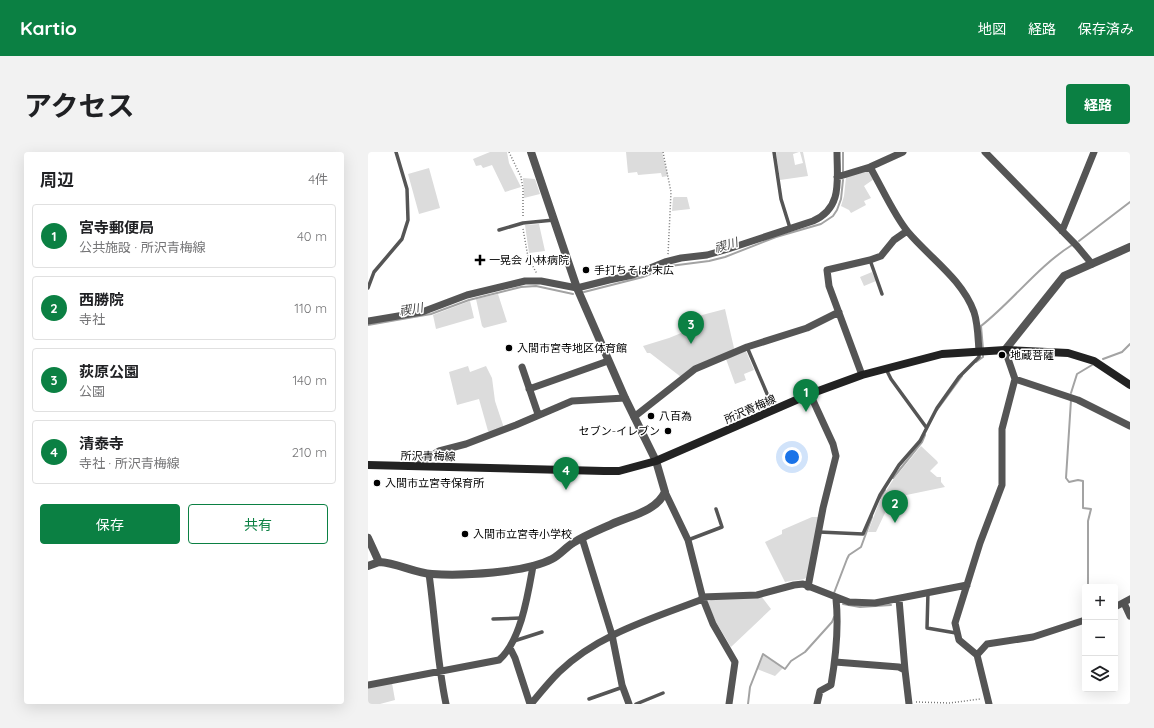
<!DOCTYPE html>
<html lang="ja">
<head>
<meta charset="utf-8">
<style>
  body { margin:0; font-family:Quicksand,"Noto Sans JP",sans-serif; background:#f2f2f2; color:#202124 }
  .controls { position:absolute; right:12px; bottom:12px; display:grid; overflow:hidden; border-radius:4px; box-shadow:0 4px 16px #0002 }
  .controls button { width:36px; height:36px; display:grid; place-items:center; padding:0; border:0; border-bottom:1px solid #e0e0e0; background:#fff; color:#202124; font:20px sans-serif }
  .you { position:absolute; left:424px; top:305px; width:14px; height:14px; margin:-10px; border:3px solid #fff; border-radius:50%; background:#1a73e8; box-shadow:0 0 0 6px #1a73e833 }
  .badge { display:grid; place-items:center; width:26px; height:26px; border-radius:50%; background:#0b8043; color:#fff; font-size:13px; font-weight:700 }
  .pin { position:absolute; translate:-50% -33px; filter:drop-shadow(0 1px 2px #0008) }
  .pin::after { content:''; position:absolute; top:21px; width:14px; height:12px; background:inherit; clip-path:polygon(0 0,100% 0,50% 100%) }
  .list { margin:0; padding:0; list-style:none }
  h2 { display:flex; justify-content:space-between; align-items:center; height:52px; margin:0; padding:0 16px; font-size:17px }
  h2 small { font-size:13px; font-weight:400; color:#757577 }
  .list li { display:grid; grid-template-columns:26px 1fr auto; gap:12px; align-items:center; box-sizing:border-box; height:64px; margin:0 8px 8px; padding:0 8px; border:1px solid #e0e0e0; border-radius:4px }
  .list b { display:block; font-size:15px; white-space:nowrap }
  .list p { margin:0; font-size:13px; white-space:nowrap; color:#757577 }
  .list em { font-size:13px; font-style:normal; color:#757577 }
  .actions { display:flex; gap:8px; padding:12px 16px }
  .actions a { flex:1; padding:9px 0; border:1px solid #0b8043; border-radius:4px; text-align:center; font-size:14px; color:#0b8043 }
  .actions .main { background:#0b8043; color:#fff }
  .icon { flex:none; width:22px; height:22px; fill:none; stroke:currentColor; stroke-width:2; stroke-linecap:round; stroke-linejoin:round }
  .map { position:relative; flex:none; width:762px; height:552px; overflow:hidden; border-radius:4px }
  header { display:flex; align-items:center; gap:24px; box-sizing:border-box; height:56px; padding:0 20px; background:#0b8043; color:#fff }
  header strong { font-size:19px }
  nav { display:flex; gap:22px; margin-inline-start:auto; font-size:14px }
  .intro { display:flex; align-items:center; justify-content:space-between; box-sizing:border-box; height:96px; padding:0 24px }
  h1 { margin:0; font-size:28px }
  .button { padding:10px 18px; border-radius:4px; background:#0b8043; color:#fff; font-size:14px; font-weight:700 }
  main { display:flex; gap:24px; padding:0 24px }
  aside { flex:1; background:#fff; border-radius:4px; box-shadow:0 4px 16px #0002 }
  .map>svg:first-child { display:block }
  .green { fill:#dcdcdc }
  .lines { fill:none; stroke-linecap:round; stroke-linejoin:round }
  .stream { stroke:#a3a3a3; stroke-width:2 }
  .path { stroke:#777; stroke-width:1.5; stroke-dasharray:1 2; stroke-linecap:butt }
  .service { stroke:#555; stroke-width:3.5 }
  .minor { stroke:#555; stroke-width:7 }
  .tertiary { stroke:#555; stroke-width:8 }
  .secondary { stroke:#222; stroke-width:8 }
  .poi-dot { fill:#000; stroke:#fff; stroke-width:1.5 }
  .labels { text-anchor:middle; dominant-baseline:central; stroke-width:3; stroke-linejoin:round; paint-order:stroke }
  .poi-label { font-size:11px; fill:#000; stroke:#fff; text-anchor:start }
  .street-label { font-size:11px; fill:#000; stroke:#fff }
  .water-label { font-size:12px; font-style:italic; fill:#444; stroke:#fff }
</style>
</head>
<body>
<header>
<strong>Kartio</strong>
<nav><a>地図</a><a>経路</a><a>保存済み</a></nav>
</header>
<div class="intro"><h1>アクセス</h1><a class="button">経路</a></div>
<main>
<aside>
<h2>周辺<small>4件</small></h2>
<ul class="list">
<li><span class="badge">1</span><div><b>宮寺郵便局</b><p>公共施設 · 所沢青梅線</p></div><em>40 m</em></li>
<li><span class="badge">2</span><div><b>西勝院</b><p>寺社</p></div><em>110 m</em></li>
<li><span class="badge">3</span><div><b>荻原公園</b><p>公園</p></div><em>140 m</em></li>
<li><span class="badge">4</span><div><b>清泰寺</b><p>寺社 · 所沢青梅線</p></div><em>210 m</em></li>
</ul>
<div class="actions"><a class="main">保存</a><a>共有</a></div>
</aside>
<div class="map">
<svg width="762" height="552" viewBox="0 0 762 552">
  <rect width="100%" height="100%" fill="#fff"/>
  <!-- green -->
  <path class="green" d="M122,0H139L141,11L153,35L137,40L124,13L115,16L113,13L108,14L105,7Z
    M258,0H294L300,24L294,25L293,21L270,23L269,20L260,21Z
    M408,0H431L425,2L427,13L435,11L432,0H435L440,24L412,28Z
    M61,16L72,56L51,62L40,22Z
    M499,19L502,20L506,27L496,34L503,46L496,49L498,53L483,61L481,58L473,54L476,44L478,25Z
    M155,26L167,27L172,42L156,46Z
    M306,45H319L322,57L304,59L305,46Z
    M171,72L177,99L161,101L157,73Z
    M504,120L508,129L496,134L492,125Z
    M130,142L139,170L116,176L114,174L108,147Z
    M102,149L106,166L68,177L65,163Z
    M357,157L366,196L365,199L313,225L282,201H279L275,194L301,186L318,179L315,168Z
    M378,199L386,218L376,222L378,228L367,232L358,207Z
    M100,214L102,220L118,214L124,226L127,249L136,276L124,281L120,279L111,247L89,253L81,220Z
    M553,294L569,309L570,311L562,319L569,325H573V330L577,335L524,346L508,380H500L512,348L525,328Z
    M444,365H453L440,425C435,429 424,428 417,430L397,390L414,382V378Z
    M393,444L403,457L363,495L348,470L339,450L345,447Z
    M396,502L415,516L407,524L389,517Z
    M24,531L27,548L12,552H0V536Z"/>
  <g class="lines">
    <!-- stream -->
    <path class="stream" d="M475,20V0
      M711,89L762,50
      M216,140L275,125L302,114L341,109L357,105L408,85L453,72L465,64L469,58L473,47L475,28
      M0,173L63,162L101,148L153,135L168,134L205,142
      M615,197L613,174C645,149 669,115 704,93
      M735,207L754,200L762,192
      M608,210L615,205V202
      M703,241L709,222L724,213
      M703,248L698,326L701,330L710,328L715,329V356L723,357L720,369V435
      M569,258L594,224
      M525,326L554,290L557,283
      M512,346L517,338
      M466,441L479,407L481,403L493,395L504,365
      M475,452L492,455L523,453
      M380,552L382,535L395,502L417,517L423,509L437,500L464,470L466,465"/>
    <!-- path -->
    <path class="path" d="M141,0L153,25L155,37V65
      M295,0L303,40L300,103
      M155,77L160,105L169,122
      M548,550L582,551L612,547"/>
    <!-- service -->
    <path class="service" d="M406,0L413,47L422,76
      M131,78L155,71L186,68
      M502,108L514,142
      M0,136L6,120L34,87L40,68L39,37L28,0
      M379,195L406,258
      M518,217L523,227L558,275
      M451,380L495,382L512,343L531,313L552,289L569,256L591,225L611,205V200
      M320,388L354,375L348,357
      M560,440L559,476L588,481
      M125,467L153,466
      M146,489L174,480
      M221,547L255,535
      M268,552L295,541"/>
    <!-- minor -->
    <path class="minor" d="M617,0L709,94L724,112
      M502,15C513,34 527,65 540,80C562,106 594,127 606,160C610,172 610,186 611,199
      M469,25L502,15L535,0
      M694,79L726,0
      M0,169L54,160L99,143L157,129H173L209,136L241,128L265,123L297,110L313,106L339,103L360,97L445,69C475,56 469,28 469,0
      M154,215L170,262
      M494,223L461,134L459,118L502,108L513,104L526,88L539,79
      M647,227L710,248L762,274
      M161,237L240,209
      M266,265L327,217L379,195L439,176L471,160
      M50,314L55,308L71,299L98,292L148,273L204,249L257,246
      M297,340L320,388L335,447L345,472L367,510L361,552
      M214,386L244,483L254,533L261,552
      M61,422C67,465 69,509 78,552
      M440,435L455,356L468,304L465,292L442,242
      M334,445L389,443L426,433L435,432L481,450L507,451L599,433
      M531,447L537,518
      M756,451L762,464
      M747,455L762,447
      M142,496L147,506L162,552
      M609,503L619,492L665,485L717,468
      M467,510L531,515L537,518L541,552
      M0,533L131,508C153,489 160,442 165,414
      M163,552C172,541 181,530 191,520C230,482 286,466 335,447
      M449,552L452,539L463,533C468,504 471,476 468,447
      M621,552L609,503L591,488L587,471L612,391L634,333V277L647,227L637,198"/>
    <!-- tertiary -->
    <path class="tertiary" d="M637,198L696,124L762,95
      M0,386L11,410L0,414
      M11,410C30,411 46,421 64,422C94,424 157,421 184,407C192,403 198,395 205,391C217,383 231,378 244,372C261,364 288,360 297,340L288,309L257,246L209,136L163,0"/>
    <!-- secondary -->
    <path class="secondary" d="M0,313L236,319H251L288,309L442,242L494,223L574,202L637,198L700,201L726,209L762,233"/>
  </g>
  <!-- markers -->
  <g class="poi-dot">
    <path d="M110 102h4v4h4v4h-4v4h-4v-4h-4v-4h4z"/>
    <circle cx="218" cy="118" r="4"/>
    <circle cx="141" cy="196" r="4"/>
    <circle cx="634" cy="203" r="4"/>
    <circle cx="283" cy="264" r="4"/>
    <circle cx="300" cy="279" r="4"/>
    <circle cx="9" cy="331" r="4"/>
    <circle cx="97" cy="382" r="4"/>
  </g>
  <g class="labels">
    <!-- poi labels -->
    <g class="poi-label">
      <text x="121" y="108">一晃会 小林病院</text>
      <text x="226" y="118">手打ちそば 末広</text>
      <text x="149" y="196">入間市宮寺地区体育館</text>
      <text x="642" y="203">地蔵菩薩</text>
      <text x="291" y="264">八百為</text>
      <text x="292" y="279" text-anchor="end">セブン-イレブン</text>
      <text x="17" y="331">入間市立宮寺保育所</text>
      <text x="105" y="382">入間市立宮寺小学校</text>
    </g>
    <!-- street labels -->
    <g class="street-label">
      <text transform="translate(382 257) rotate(-24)">所沢青梅線</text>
      <text transform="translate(60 304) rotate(1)">所沢青梅線</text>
    </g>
    <!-- water labels -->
    <g class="water-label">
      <text transform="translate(358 93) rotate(-17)">禊川</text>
      <text transform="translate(43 157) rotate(-10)">禊川</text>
    </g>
  </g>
</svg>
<div class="controls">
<button>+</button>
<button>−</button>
<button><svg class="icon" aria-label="layers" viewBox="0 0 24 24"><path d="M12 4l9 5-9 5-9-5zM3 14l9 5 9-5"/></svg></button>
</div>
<div class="you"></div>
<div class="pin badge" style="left:438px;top:260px">1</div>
<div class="pin badge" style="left:527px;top:371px">2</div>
<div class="pin badge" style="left:323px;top:192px">3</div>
<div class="pin badge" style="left:198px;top:338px">4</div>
</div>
</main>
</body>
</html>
